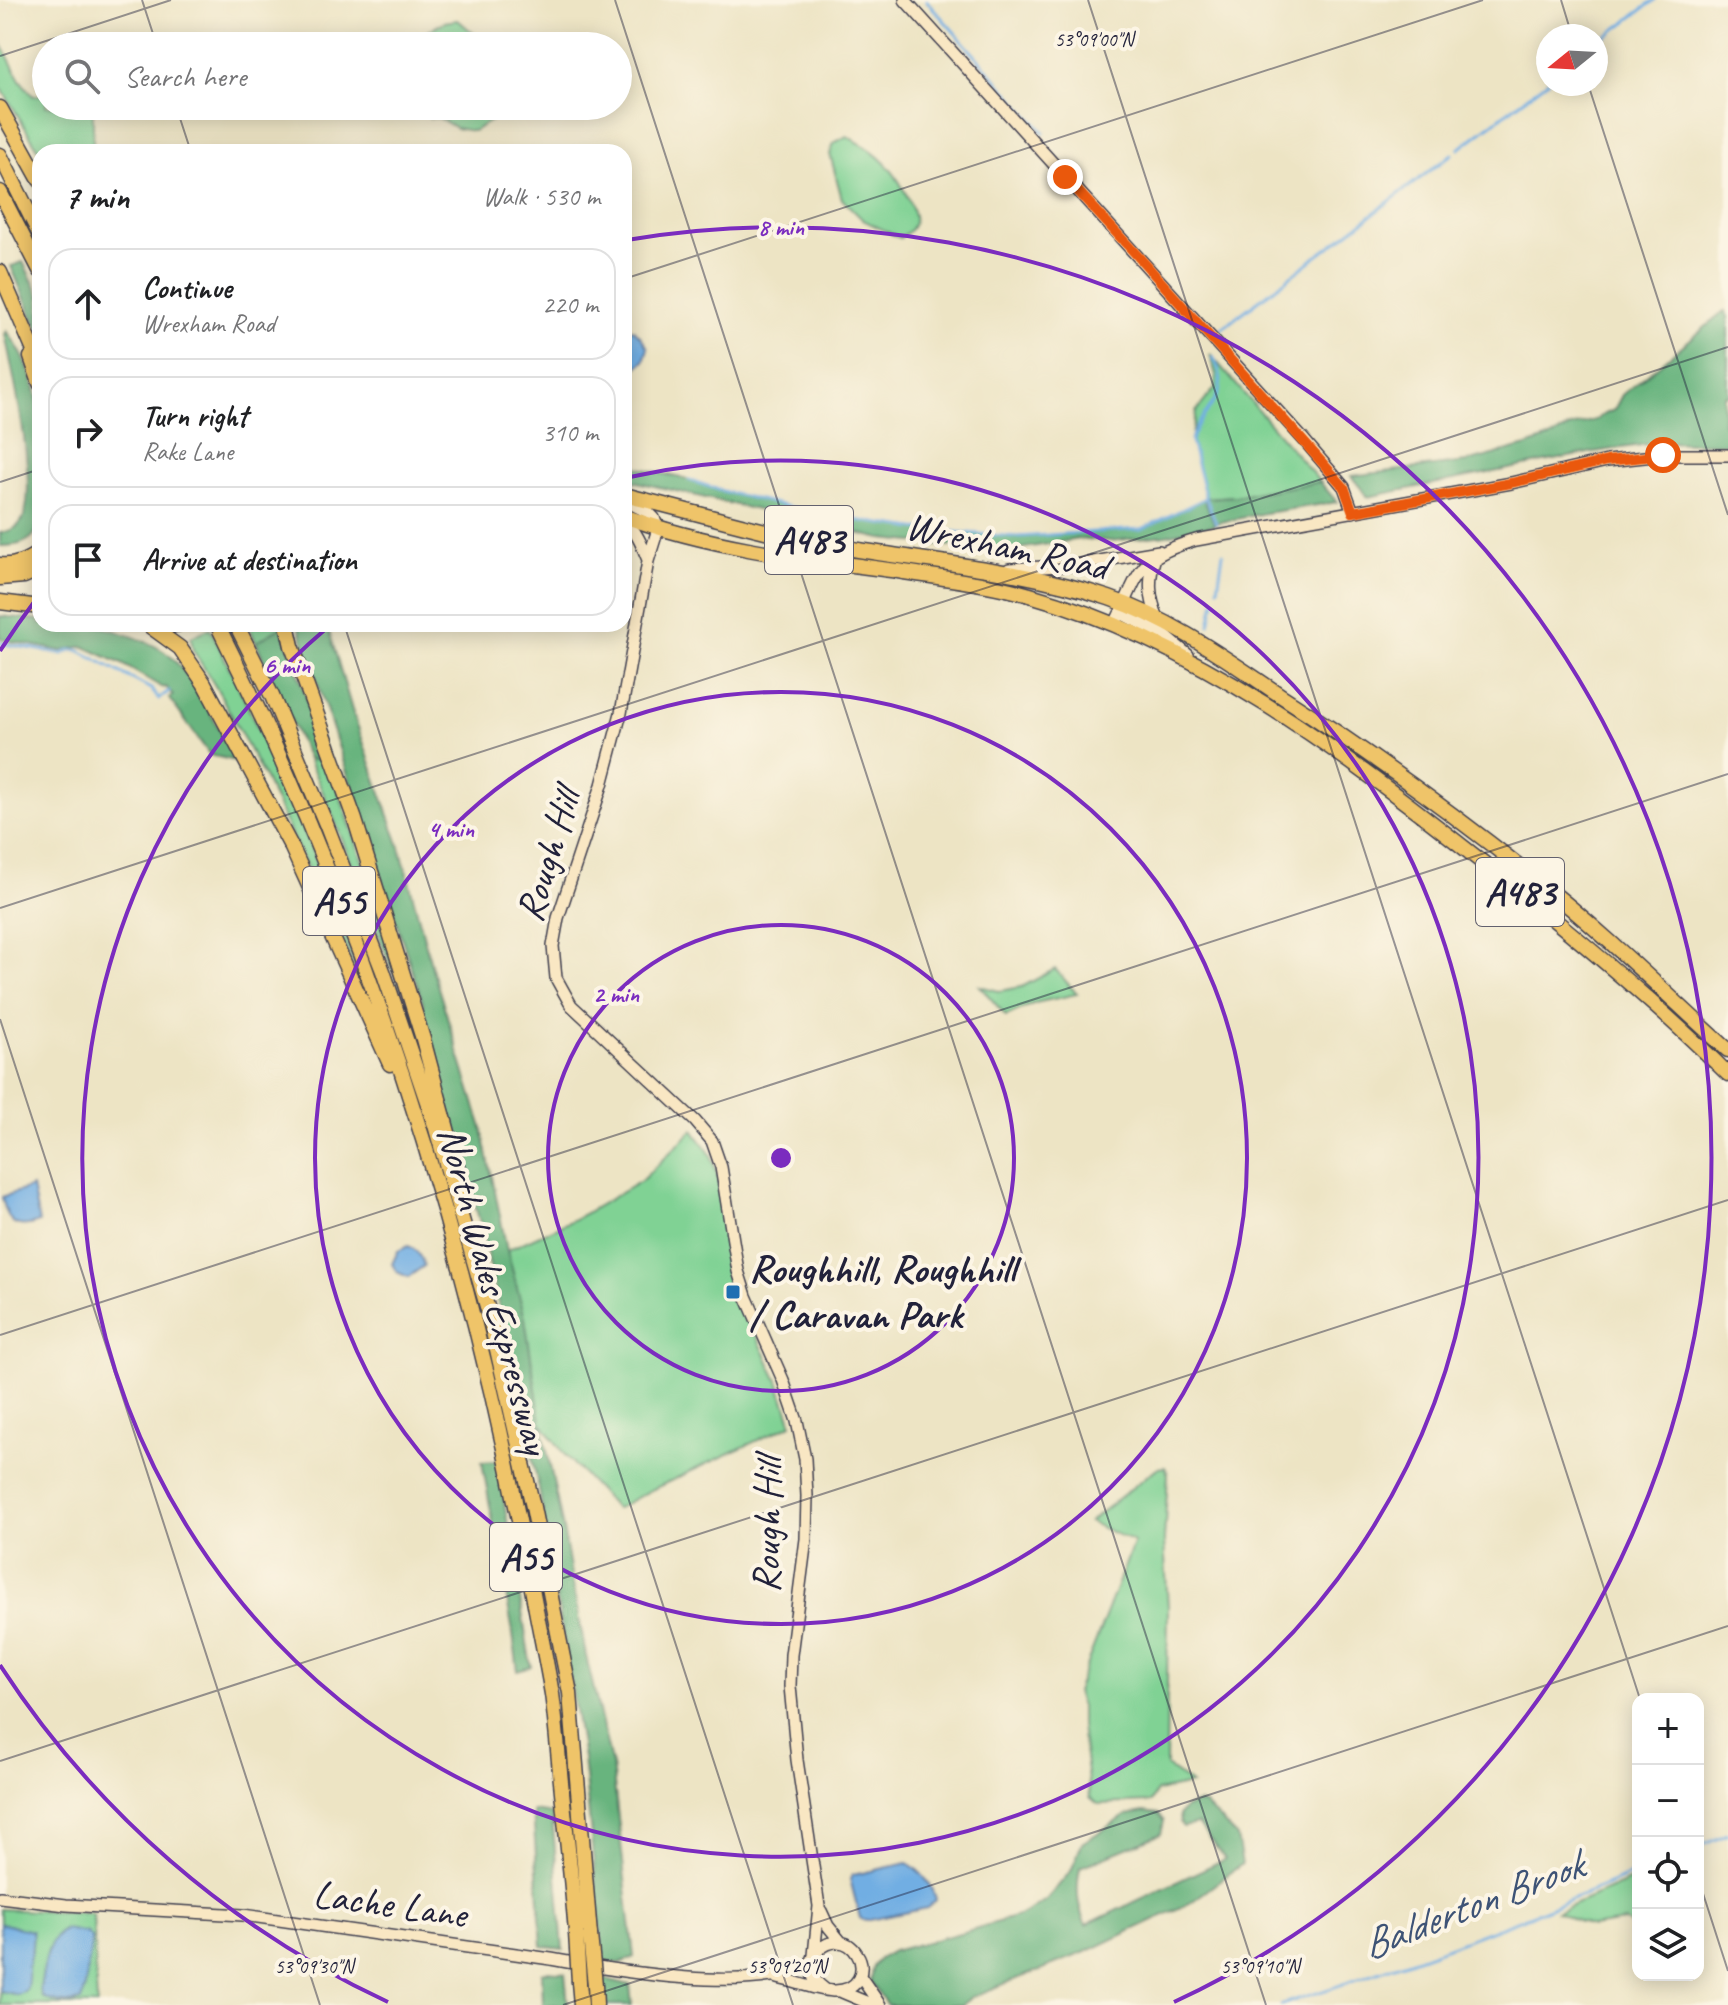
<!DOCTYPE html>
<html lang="en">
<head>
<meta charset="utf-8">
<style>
  body { margin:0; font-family:Caveat,sans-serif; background:#f6f6f6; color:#202124 }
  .controls { position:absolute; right:24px; bottom:24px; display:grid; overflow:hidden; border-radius:16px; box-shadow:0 4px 20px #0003 }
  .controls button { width:72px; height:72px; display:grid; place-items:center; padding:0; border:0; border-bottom:2px solid #e0e0e0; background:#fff; color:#202124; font:40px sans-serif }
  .compass { position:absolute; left:1536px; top:24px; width:72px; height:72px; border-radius:50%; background:#fff; box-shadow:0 4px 20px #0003; rotate:252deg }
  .stop { position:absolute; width:24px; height:24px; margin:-18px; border:6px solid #ea580c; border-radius:50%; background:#fff }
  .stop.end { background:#ea580c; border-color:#fff; box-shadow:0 2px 8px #0008 }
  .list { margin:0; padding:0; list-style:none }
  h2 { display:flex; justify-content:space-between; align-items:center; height:104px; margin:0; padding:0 32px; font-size:34px }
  h2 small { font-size:26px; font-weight:400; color:#757577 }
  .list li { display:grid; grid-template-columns:52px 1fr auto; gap:24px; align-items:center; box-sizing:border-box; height:112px; margin:0 16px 16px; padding:0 16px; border:2px solid #e0e0e0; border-radius:24px }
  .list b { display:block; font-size:30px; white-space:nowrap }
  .list p { margin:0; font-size:26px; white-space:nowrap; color:#757577 }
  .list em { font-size:26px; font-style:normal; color:#757577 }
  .icon { flex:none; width:44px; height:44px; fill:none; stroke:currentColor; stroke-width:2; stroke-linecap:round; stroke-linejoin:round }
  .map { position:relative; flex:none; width:1728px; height:2005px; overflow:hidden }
  .search { position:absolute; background:#fff; box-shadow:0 4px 20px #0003; left:32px; top:32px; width:600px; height:88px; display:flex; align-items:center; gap:20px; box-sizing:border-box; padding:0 28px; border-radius:44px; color:#757577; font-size:30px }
  .panel { position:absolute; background:#fff; box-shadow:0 4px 20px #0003; left:32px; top:144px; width:600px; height:488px; border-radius:24px }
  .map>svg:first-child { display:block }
  .green { fill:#80d294; stroke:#517a68; stroke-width:2 }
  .forest { fill:#68b47e; stroke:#456b5c; stroke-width:2 }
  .water { fill:#71aee3; stroke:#4a688f; stroke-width:2 }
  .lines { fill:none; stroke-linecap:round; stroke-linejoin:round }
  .stream { stroke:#71aee3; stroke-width:3 }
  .secondary-casing { stroke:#403f50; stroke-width:14 }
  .highway-casing { stroke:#403f50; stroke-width:17 }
  .secondary { stroke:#f9e7c3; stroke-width:11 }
  .highway { stroke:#efc469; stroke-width:14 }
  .highway-bridge-casing { stroke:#403f50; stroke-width:17; stroke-linecap:butt }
  .highway-bridge { stroke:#efc469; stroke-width:14 }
  .route { stroke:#ea580c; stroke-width:10 }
  .ticks { fill:none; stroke:#22223b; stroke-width:2; stroke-opacity:0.45 }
  .ring { fill:none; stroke:#7b2cbf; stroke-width:4 }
  .poi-dot { fill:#1f6fb2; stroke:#fcf5e5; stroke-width:3 }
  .labels { text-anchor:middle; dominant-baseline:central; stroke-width:8; stroke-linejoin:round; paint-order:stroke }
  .shield { fill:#fcf5e5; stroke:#63616e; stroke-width:2 }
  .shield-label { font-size:38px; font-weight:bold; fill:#22223b }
  .street-label { font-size:40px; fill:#22223b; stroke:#fcf5e5 }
  .poi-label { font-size:40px; font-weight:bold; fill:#22223b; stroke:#fcf5e5; text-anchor:start }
  .water-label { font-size:42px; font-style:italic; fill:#3e5376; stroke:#fcf5e5 }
  .ticks-label { font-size:20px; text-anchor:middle; fill:#22223b; stroke:#fcf5e5; stroke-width:8; stroke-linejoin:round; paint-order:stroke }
  .centre { fill:#7b2cbf; stroke:#fcf5e5; stroke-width:4 }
  .ring-label { font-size:24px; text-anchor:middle; font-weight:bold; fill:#7b2cbf; stroke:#fcf5e5; stroke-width:8; stroke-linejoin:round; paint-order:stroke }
</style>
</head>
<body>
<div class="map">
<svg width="1728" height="2005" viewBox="0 0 1728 2005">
  <rect width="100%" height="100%" fill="#fcf5e5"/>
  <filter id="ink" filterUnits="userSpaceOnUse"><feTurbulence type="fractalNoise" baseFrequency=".0125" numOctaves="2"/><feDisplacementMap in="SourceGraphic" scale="16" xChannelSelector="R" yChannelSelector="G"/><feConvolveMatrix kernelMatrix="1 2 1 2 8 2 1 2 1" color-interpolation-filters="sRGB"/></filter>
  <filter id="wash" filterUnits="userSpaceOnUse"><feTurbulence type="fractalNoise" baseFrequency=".006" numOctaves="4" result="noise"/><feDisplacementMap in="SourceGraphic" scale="32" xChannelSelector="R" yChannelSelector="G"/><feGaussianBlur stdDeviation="1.8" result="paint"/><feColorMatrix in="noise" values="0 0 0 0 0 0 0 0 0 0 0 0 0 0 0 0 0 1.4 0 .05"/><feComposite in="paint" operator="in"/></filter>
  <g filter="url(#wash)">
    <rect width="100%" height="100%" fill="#ede4c4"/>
    <!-- green -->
    <path class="green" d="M458,20L489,46H423L425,33L444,22Z
      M0,41L20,80L33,96L46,94V106H93V152H40L0,86Z
      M422,106H505L492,120L473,131L456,128L439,118H430L424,112Z
      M847,136C879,153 898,171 911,206C914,214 917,222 910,230C908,233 903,235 900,238L863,220L842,199L830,154L834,143Z
      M1210,354L1320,482L1236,496L1206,498L1191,441L1196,412L1215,388L1216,375Z
      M248,624H281L364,865L407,1007L329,806Z
      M210,628C267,745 322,864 364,987L264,777L220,694L193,650L191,637Z
      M1055,969L1077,994L1035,1003L1006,1016L980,986L999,991L1022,987Z
      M693,1130L711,1155L719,1181L733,1275L743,1307L778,1381L792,1424L649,1491L616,1509L565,1455L541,1422L507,1250L577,1218L641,1181Z
      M1165,1467L1168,1474L1164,1540L1168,1607L1166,1766L1191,1784L1157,1791L1151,1802L1098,1804L1090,1797L1081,1726V1707L1076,1692L1134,1542L1089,1522L1157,1468Z
      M1638,1877V1930L1625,1922L1591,1927L1557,1912Z
      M0,1909L93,1914L97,2005H0Z"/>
    <!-- forest -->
    <path class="forest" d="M23,262L40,296V334L11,266Z
      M1725,311L1728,317V395H1724L1723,424L1728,423V444L1662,442L1594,452L1368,497L1351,476L1467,462L1527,446L1552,437L1568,428L1598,419L1599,417L1614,410L1622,395Z
      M7,331C20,349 32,372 36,393C41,413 45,522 34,535C26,545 12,546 0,546V533C8,531 16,530 21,522C41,493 12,370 5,334Z
      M624,464L689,480L725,492L828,516L915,529L1017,537L1142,529L1204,499L1215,525L1166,535L1110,541L1079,539L1006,551L882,539L624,479Z
      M1320,482L1337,502L1265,513L1216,523L1206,498L1236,496Z
      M0,616L40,620V624C54,624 69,623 83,624C106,626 153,641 170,656C195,679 220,731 236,761L210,755L169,698L173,695L166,687L163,688L122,664L83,646L62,651L0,639Z
      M298,624H327L352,710L400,847L432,968L482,1128L507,1250L525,1318L541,1422L562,1524L586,1656L612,1766L634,1957L620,1963H604L583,1758L539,1489L481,1226L423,1024V1003Z
      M282,627L328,761L308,759L256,642Z
      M496,1461L503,1495L531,1667L518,1671L512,1627L482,1462Z
      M1198,1803L1205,1805L1237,1837L1242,1864L1190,1903L1088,1951L971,1997L962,2005H887L870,1981L872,1968L879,1959L893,1951L964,1932L1021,1915L1046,1900L1071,1871L1082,1843L1127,1815L1144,1812L1158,1814L1164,1821L1161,1834L1080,1867C1076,1887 1076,1906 1086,1925L1225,1859L1198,1824L1183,1827L1180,1823L1179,1814L1186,1807Z
      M533,1811L552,1814L563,1949L542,1946Z
      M549,1971L565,1973L568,2005H543L542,1973Z
      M602,1978L630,1985L632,2005H604Z"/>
    <!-- water -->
    <path class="water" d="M633,329L641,337L648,348L644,361L636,368H624V330Z
      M32,1187L39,1222C13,1232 7,1220 2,1197Z
      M408,1246C418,1250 421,1256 424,1266L408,1277L397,1272L392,1264L398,1251Z
      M907,1863C920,1870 934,1886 936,1900L927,1908L865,1921L860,1918L850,1879L853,1875Z
      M0,1923L32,1931C35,1945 29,1955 28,1968C28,1976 29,1982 26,1990L18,1995L0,1991Z
      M65,1929L87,1933L92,1939L84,1993L81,2001C68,2005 54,2003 42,1997L40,1989C44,1969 45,1940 65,1929Z"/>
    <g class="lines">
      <!-- stream -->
      <path class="stream" d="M926,0L1044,133
        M1596,44L1655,0
        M1459,149L1548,81
        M1221,329L1452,154
        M1213,356C1215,362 1219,368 1220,375C1225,402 1195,417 1191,441L1206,498L1216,523
        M689,480L725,492L828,516L915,529L1017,537L1142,529L1206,498
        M1218,588L1223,553
        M1210,624L1215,601
        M0,643L63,654L70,650H78L151,689L159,699L169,691
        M1698,1847L1728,1834
        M1280,2005C1402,1966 1520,1921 1638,1872"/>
    </g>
  </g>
  <g filter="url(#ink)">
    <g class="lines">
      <defs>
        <path id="secondary" d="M905,0L1304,440L1344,487L1353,512
          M624,500L648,512L654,518L658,529L648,561L621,713L602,785L558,918L553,946L556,978L571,1005L695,1121L712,1141L721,1167L738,1271L746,1296L783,1380L797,1421L805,1459L807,1496L806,1539L791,1655L790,1686L797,1760L819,1906L814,1955
          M624,520C636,530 642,545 648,560
          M1155,557C1148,580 1149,597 1158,618
          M1009,569L1076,565L1159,551
          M1121,613L1164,635L1188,655
          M1115,624C1140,573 1136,557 1196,540L1511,483L1607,461L1663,455H1728
          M0,1897L66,1905L243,1915L551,1959C611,1970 762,1997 811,1962
          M821,1911L828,1926L841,1942
          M860,1976L880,2005
          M778,1978C801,1982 845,2005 859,1978C862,1970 862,1961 857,1954C837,1921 786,1964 826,1990
          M842,1992L873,2005"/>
        <path id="highway" d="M0,108L40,180
          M0,155L40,235
          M0,192L40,270
          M0,272L40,365
          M31,357L40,383
          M624,495C700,513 776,537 853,549C939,563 1026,570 1109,598C1171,619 1226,659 1280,695C1369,752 1455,815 1538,881C1604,933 1666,994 1728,1050
          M624,516C711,548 806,559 898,571C942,578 987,583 1030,595C1195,641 1344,753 1477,858C1564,926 1649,996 1728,1074
          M0,565C15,567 28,560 40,552
          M0,578L24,576L40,569
          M0,602L40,607
          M147,624L180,648L204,683L292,848L390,1064
          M147,624L166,626L179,624
          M217,624C367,923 468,1244 529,1572C536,1613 545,1653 552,1694C556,1723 558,1753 561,1782C566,1832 572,1882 576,1933
          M236,624L272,696L326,824L383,971L435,1125L488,1310L533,1507L570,1693L590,1935
          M287,624L292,646L355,820L423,1039L465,1196
          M579,1982L581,2005
          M595,1985L596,2005"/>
      </defs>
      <!-- secondary casing -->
      <use href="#secondary" class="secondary-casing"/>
      <!-- highway casing -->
      <use href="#highway" class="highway-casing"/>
      <!-- secondary -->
      <use href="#secondary" class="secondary"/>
      <!-- highway -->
      <use href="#highway" class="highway"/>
      <defs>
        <path id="highway-bridge" d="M576,1933L579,1982
          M590,1935L595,1985"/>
      </defs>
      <!-- highway-bridge casing -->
      <use href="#highway-bridge" class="highway-bridge-casing"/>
      <!-- highway-bridge -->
      <use href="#highway-bridge" class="highway-bridge"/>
    </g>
  </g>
  <g class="lines" filter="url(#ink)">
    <!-- route -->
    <path class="route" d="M1065,177L1145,264L1344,487L1353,512L1511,483L1607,461L1663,455"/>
  </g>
  <!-- ticks -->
  <path class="ticks" d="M142,0L157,46M615,0L1266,2005M1088,0L1640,1699M1561,0L1572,36M0,56L171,0M1588,84L1728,515M176,106L191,152M624,279L1483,0M0,482L40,469M344,624L793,2005M0,908L1728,347M0,1019L320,2005M0,1335L1728,774M0,1761L1728,1200M1698,1878L1728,1971M563,2005L1728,1626"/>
  <!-- distance rings -->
  <g class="ring">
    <circle cx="781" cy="1158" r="233"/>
    <circle cx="781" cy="1158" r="466"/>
    <path d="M630 477A698 698 0 1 1 328 627"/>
    <path d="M388 2002A931 931 0 0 1 0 1665M0 651A931 931 0 0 1 37 598M627 240A931 931 0 0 1 1174 2002"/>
  </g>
  <!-- markers -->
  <rect class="poi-dot" x="725" y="1284" width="16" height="16" rx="4"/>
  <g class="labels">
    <!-- shield labels -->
    <g class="shield">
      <rect x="765" y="506" width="88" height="68" rx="6"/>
      <rect x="1476" y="858" width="88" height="68" rx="6"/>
      <rect x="303" y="867" width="72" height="68" rx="6"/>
      <rect x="490" y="1523" width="72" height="68" rx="6"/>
    </g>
    <g class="shield-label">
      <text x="809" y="540">A483</text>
      <text x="1520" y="892">A483</text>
      <text x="339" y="901">A55</text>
      <text x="526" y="1557">A55</text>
    </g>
    <!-- street labels -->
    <g class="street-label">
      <text transform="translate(1007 546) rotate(12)">Wrexham Road</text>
      <text transform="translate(548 855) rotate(-73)">Rough Hill</text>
      <text transform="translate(494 1290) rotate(75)">North Wales Expressway</text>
      <text transform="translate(767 1525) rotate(-89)">Rough Hill</text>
      <text transform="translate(390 1904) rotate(8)">Lache Lane</text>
    </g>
    <!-- poi labels -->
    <g class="poi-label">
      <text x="749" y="1269">Roughhill, Roughhill<tspan x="749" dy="46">/ Caravan Park</tspan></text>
    </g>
    <!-- water labels -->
    <g class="water-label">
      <text transform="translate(1472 1905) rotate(-21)">Balderton Brook</text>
    </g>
  </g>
  <g class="ticks-label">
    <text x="1094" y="46">53°09'00"N</text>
    <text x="314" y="1973">53°09'30"N</text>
    <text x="787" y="1973">53°09'20"N</text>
    <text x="1260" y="1973">53°09'10"N</text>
  </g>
  <circle cx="781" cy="1158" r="12" class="centre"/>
  <g class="ring-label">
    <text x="781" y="235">8 min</text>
    <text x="287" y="673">6 min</text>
    <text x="451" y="837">4 min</text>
    <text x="616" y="1002">2 min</text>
  </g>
</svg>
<div class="controls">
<button>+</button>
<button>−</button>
<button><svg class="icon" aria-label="locate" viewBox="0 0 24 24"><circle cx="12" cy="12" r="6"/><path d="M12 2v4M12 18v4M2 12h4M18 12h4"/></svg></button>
<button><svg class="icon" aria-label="layers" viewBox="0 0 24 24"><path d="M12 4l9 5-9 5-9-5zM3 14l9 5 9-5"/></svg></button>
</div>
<svg class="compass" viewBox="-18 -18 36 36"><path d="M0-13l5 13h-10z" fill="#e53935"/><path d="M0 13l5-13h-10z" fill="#757577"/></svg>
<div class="stop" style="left:1663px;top:455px"></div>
<div class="stop end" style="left:1065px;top:177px"></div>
<div class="search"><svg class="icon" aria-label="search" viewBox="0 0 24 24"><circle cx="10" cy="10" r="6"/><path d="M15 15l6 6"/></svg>Search here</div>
<section class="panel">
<h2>7 min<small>Walk · 530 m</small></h2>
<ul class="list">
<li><svg class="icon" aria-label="ahead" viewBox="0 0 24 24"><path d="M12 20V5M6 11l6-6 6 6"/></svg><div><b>Continue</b><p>Wrexham Road</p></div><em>220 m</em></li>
<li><svg class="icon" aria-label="right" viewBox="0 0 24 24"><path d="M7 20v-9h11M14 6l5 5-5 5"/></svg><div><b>Turn right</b><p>Rake Lane</p></div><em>310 m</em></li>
<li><svg class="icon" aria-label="arrive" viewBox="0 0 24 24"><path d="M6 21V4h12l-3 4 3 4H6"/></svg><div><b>Arrive at destination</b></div></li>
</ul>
</section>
</div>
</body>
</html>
